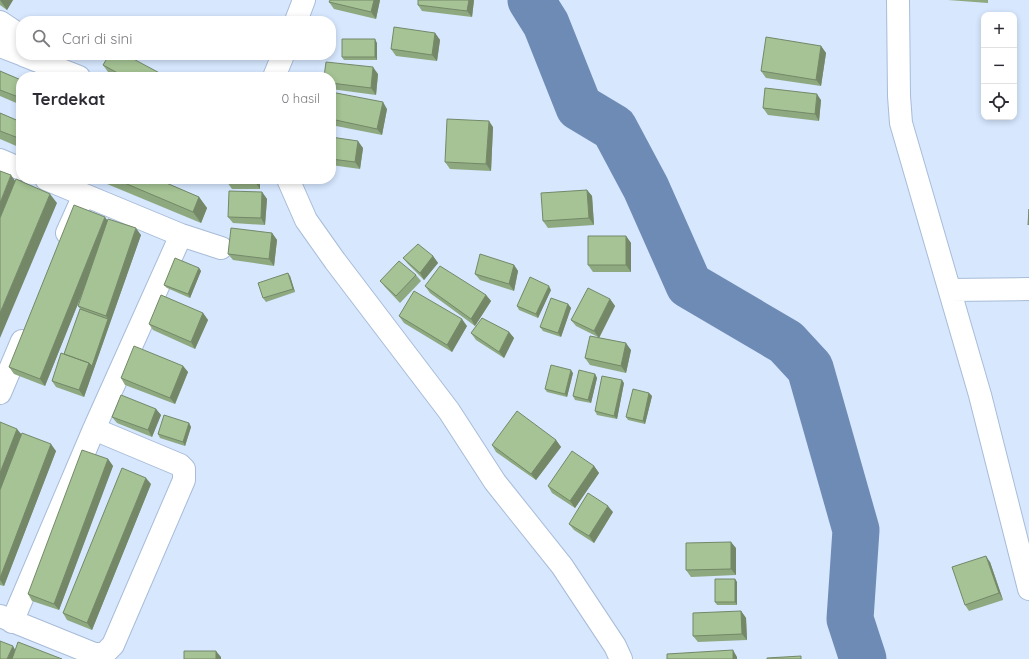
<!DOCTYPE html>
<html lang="id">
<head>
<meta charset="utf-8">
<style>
  body { margin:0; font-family:Quicksand,sans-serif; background:#f7f7f7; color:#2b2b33 }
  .controls { position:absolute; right:12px; top:12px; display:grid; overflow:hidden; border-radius:8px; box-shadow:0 2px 6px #0003 }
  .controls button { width:36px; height:36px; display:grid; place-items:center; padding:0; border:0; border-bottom:1px solid #e1e1e2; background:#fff; color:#2b2b33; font:20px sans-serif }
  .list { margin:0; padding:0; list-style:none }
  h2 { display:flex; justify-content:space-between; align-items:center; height:52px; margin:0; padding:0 16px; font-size:17px }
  h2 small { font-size:13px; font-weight:400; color:#7c7c81 }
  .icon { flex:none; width:22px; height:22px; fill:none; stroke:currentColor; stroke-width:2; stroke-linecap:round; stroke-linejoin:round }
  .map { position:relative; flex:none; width:1029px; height:659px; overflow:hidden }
  .search { position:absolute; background:#fff; box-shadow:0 2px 6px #0003; left:16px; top:16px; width:320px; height:44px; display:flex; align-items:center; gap:10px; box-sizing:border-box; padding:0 14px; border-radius:16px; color:#7c7c81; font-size:15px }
  .panel { position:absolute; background:#fff; box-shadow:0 2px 6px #0003; left:16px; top:72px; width:320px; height:112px; border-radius:16px }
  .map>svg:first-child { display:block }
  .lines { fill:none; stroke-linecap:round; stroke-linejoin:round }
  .river { stroke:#6e8bb5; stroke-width:47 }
  .minor-casing { stroke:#a8bcd8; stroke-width:24 }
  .minor { stroke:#fff; stroke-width:22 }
  .wall { fill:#8ea87f }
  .shaded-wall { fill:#748868 }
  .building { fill:#a5c394; stroke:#748868 }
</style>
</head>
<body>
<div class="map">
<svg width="1029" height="659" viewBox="0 0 1029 659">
  <rect width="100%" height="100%" fill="#d6e7fe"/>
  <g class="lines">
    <!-- river -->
    <path class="river" d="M531,0L546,24L579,107L614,128L646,188L689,285L786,342L810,368L856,530L850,619L863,659"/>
    <defs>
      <path id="minor" d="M898,0L899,96L901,123L980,395L1029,589
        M296,21L304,0
        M0,22L21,36
        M0,46L21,54
        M23,55L79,77
        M274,77L283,55
        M0,160L21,169
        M46,179L181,235L221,248
        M288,179L306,220L335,261L449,411L495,482L562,566L615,646L621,659
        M67,233L84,195
        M950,290L1029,289
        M0,393L22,341
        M0,616L94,654H104L113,645L184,480V469L180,465L94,429
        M12,622L94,429L181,235"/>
    </defs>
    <!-- minor casing -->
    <use href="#minor" class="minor-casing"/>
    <!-- minor -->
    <use href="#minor" class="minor"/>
  </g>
  <!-- wall -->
  <path class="wall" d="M0,0H13L7,10L0,5Z
    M380,0L376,19L334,9L329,2Z
    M418,0H474L472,17L422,11L418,5Z
    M948,0H988V3Z
    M435,33L440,40L437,61L396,56L391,49Z
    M377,43V60H344L342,57Z
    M821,46L826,53L821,86L766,78L761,71Z
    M103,65L167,77H118L108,72Z
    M0,71L21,80V105L0,96Z
    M378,74L376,95L331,89V77Z
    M331,92L387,109L382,135L331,125Z
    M821,100L819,121L768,115L763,108Z
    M0,113L21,122V148L0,139Z
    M493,127L491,171L450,169L445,162Z
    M331,137L363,148L360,169L331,165Z
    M95,179H157L199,197L207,208L201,223Z
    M260,179V189H232L227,182Z
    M587,190L592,196L594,225L548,228L543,221Z
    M262,192L267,199L265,225L233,223L228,217Z
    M108,221L141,235L84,397L56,387L52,381L64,354L80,309L78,306L83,291L45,386L14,374L9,367Z
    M272,233L277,240L274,266L233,260L228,254Z
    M626,236L631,243V272H593L588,265Z
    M433,256L438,263L424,280L408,264L403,258Z
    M514,265L518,271L514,291L480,280L475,274Z
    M199,268L201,271L190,298L167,288L164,285Z
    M416,275L421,281L400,303L385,287L380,281Z
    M290,276L295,292L266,302L263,298Z
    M425,286L486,295L491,301L475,326L430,293Z
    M551,290L538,318L519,310L517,306Z
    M610,299L615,306L599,338L631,350L626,373L590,365L585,358L598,337L576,326L571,320Z
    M568,304L571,308L561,337L543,331L540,327Z
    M203,313L208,320L195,349L153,330L149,324Z
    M399,316L467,326L452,352L404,323Z
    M509,332L514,338L504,358L476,340L471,333Z
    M183,366L188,372L175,404L125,385L121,378Z
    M573,373L567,397L547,392L545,389Z
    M595,374L597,378L591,403L575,400L573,396Z
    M624,383L617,419L597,415L595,411Z
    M649,393L652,396L645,424L628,420L626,417Z
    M156,409L161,415L152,437L117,423L112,417Z
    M0,422L21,434L56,451L4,586L0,585Z
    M189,423L191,427L185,446L160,438L158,434Z
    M556,440L561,447L536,480L496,452L492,445Z
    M108,459L113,466L59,610L32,601L28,594Z
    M594,466L599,473L575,508L552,493L548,486Z
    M151,484L92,630L67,620L63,613Z
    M613,512L594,543L574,530L569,524Z
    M736,548V575L691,577L686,570Z
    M990,562L1003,600L969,611L965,605Z
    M735,579L737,582V605H717L715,602Z
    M741,611L746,618L747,640L698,642L693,636Z"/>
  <!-- shaded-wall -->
  <path class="shaded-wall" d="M0,0H13L7,10Z
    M374,0H380L376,19L371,12Z
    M469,0H474L472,17L467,11Z
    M435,33L440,40L437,61L432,55Z
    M375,39L377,43V60L375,57Z
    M821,46L826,53L821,86L816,80Z
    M373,67L378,74L376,95L371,88Z
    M817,94L821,100L819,121L815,114Z
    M383,102L387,109L382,135L377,129Z
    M489,121L493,127L491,171L486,164Z
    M358,141L363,148L360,169L355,162Z
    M11,175L18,185L0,229V203Z
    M255,179H260V189L255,182Z
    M587,190L592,196L594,225L589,218Z
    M262,192L267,199L265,225L261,218Z
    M50,194L57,203L0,338V313Z
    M199,197L207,208L201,223L193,212Z
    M105,217L110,224L45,386L40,379Z
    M136,228L141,235L84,397L79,390L89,363L108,319L106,316Z
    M272,233L277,240L274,266L269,259Z
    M626,236L631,243V272L626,265Z
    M433,256L438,263L424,280L420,273Z
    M514,265L518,271L514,291L509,284Z
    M199,268L201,271L190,298L188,294Z
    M288,273L290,276L295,292L293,289Z
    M549,286L551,290L538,318L536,314Z
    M486,295L491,301L475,326L471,319Z
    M610,299L615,306L599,338L594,331Z
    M568,304L571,308L561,337L558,333Z
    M203,313L208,320L195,349L191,342Z
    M462,319L467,326L452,352L447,345Z
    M509,332L514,338L504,358L499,352Z
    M626,343L631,350L626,373L621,366Z
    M183,366L188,372L175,404L170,398Z
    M571,370L573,373L567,397L565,394Z
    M595,374L597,378L591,403L588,400Z
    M622,380L624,383L617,419L614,416Z
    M649,393L652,396L645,424L643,421Z
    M156,409L161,415L152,437L148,430Z
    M189,423L191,427L185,446L183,442Z
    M17,429L22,435L0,492V473Z
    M556,440L561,447L536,480L531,474Z
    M51,444L56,451L4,586L0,580V578Z
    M108,459L113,466L59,610L54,604Z
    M594,466L599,473L575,508L570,501Z
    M146,478L151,484L92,630L87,623Z
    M608,506L613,512L594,543L589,536Z
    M731,542L736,548V575L731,569Z
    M986,556L990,562L1003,600L999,593Z
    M735,579L737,582V605L735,602Z
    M741,611L746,618L747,640L742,634Z
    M13,646L17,653L15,659H7Z
    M733,650L737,657V659H733Z
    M216,651L221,657V659H216Z"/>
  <!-- building -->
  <path class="building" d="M330,0H374L371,12L329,2Z
    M418,0H469L467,11L418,5Z
    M394,27L435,33L432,55L391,49Z
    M766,37L821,46L816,80L761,71Z
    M342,39H375V57H342Z
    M109,55H126L167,77H125L103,65Z
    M326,62L373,67L371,88L331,83V77H324Z
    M0,71L21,80V98L0,90Z
    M765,88L817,94L815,114L763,108Z
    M331,92L383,102L377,129L331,119Z
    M0,113L21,122V139L0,131Z
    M447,119L489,121L486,164L445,162Z
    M331,137L358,141L355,162L331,159Z
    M0,171L11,175L0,203Z
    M16,179L50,194L0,313V218Z
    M115,179H157L199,197L193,212Z
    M227,179H255V182H227Z
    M587,190L589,218L543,221L541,193Z
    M229,191L262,192L261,218L228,217Z
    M74,205L105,217L40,379L9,367Z
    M1029,209V224L1028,225Z
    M108,219L136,228L106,316L78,306Z
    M231,228L272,233L269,259L228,254Z
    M588,236H626V265H588Z
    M418,244L433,256L420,273L403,258Z
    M480,254L514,265L509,284L475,274Z
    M175,258L199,268L188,294L164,285Z
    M399,261L416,275L396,296L380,281Z
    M440,266L486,295L471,319L425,286Z
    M288,273L293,289L263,298L258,283Z
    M530,277L549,286L536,314L517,306Z
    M588,288L610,299L594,331L571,320Z
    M414,291L462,319L447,345L399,316Z
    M161,295L203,313L191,342L149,324Z
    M551,298L568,304L558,333L540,327Z
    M80,309L108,319L92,366L89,363L64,354Z
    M482,318L509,332L499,352L471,333Z
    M590,336L626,343L621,366L585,358Z
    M134,346L183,366L170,398L121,378Z
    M61,353L89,363L79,390L52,381Z
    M551,365L571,370L565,394L545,389Z
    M579,370L595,374L588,400L573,396Z
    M602,376L622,380L614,416L595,411Z
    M633,389L649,393L643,421L626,417Z
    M121,395L156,409L148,430L112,417Z
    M517,411L556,440L531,474L492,445Z
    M164,415L189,423L183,442L158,434Z
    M0,422L17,429L0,473Z
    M22,433L51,444L0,578V490Z
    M82,450L108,459L54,604L28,594Z
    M572,451L594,466L570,501L548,486Z
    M122,468L146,478L87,623L63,613Z
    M588,493L608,506L589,536L569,524Z
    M731,542V569L686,570V543Z
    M986,556L999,593L965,605L952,567Z
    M715,579H735V602H715Z
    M741,611L742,634L693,636V613Z
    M0,641L13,646L7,659H0Z
    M18,642L62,659H12Z
    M733,650V659H667V654Z
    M184,651H216V659H184Z
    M801,656V659H767V658Z"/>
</svg>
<div class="controls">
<button>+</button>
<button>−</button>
<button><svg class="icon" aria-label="locate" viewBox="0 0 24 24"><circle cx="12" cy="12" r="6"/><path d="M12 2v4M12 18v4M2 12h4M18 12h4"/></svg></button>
</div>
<div class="search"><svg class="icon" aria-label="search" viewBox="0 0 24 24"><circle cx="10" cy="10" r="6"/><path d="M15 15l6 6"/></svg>Cari di sini</div>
<section class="panel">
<h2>Terdekat<small>0 hasil</small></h2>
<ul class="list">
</ul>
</section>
</div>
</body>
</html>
